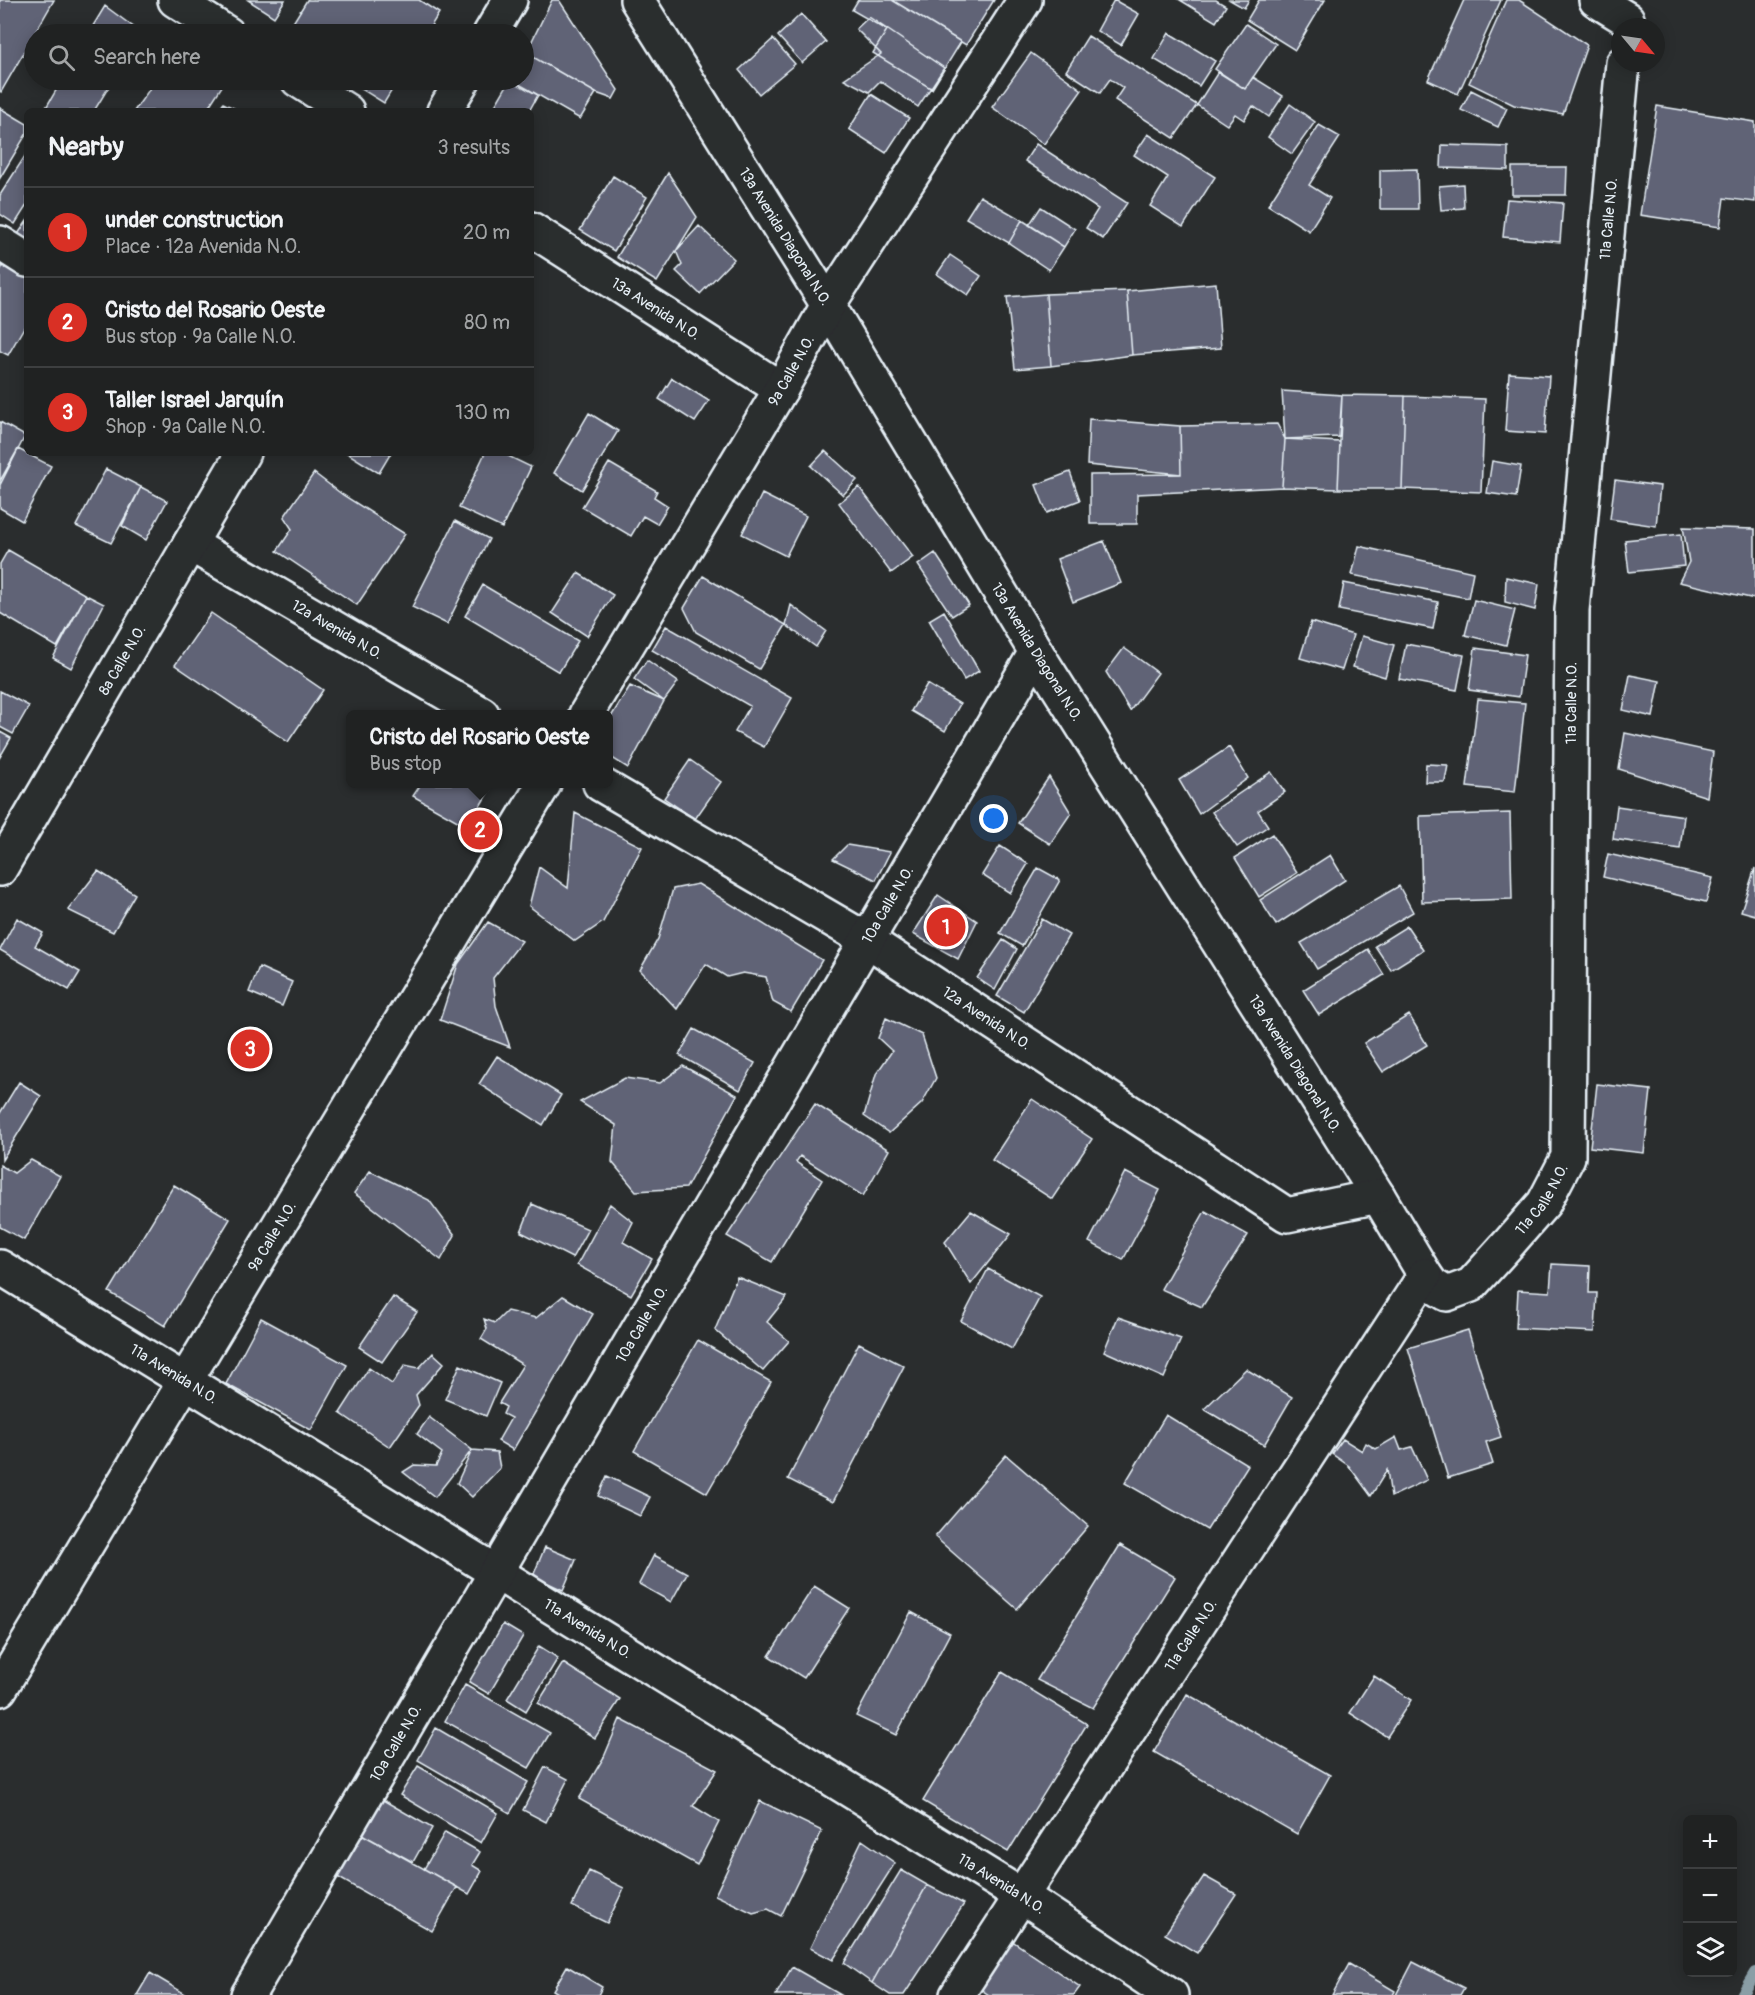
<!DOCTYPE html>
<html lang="en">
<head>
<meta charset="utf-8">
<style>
  body { margin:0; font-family:Pangolin,sans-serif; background:#2d2f2f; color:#f1f3f6 }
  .controls { position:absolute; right:18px; bottom:18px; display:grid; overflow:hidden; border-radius:9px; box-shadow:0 3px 15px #0003 }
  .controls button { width:54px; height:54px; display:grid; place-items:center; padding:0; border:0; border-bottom:2px solid #3d3f40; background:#202222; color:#f1f3f6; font:30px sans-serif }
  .compass { position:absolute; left:1611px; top:18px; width:54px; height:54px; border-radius:50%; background:#202222; box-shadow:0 3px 15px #0003; rotate:119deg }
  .you { position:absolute; left:994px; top:819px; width:21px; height:21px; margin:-15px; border:4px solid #fff; border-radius:50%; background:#1a73e8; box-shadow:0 0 0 9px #1a73e833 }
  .badge { display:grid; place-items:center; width:39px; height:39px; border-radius:50%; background:#d93025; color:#fff; font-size:20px; font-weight:700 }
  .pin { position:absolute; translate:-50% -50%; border:3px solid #fff; box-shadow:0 2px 6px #0006 }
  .popup { position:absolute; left:346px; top:710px; width:267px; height:78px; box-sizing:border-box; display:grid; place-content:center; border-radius:9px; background:#202222; filter:drop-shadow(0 2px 4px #0005); font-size:20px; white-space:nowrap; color:#a2a4a5 }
  .popup b { font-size:22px; color:#f1f3f6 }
  .popup::after { content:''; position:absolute; left:50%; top:100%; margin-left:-12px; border:12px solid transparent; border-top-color:#202222 }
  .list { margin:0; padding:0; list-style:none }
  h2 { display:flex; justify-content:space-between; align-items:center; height:78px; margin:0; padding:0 24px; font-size:26px }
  h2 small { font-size:20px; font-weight:400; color:#a2a4a5 }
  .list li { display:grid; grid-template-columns:39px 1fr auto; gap:18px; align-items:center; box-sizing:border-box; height:90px; padding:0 24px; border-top:2px solid #3d3f40 }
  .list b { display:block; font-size:22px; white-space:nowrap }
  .list p { margin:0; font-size:20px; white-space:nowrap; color:#a2a4a5 }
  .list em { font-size:20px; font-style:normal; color:#a2a4a5 }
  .icon { flex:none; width:33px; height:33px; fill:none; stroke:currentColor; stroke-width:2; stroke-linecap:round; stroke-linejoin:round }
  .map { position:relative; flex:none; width:1755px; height:1995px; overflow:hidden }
  .search { position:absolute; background:#202222; box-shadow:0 3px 15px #0003; left:24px; top:24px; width:510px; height:66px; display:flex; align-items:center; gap:15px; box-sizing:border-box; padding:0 21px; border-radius:33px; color:#a2a4a5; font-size:22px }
  .panel { position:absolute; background:#202222; box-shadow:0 3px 15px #0003; left:24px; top:108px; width:510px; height:348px; border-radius:9px }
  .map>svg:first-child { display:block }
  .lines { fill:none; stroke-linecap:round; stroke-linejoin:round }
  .stream { stroke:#8a9ea6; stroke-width:12 }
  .building { fill:#616376; stroke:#e8f1f8; stroke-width:1.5 }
  .street-casing { stroke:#e8f1f8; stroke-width:38 }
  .secondary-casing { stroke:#e8f1f8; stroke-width:38 }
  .street { stroke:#2a2d2e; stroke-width:33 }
  .secondary { stroke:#2a2d2e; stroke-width:33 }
  .labels { text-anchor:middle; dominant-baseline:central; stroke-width:4.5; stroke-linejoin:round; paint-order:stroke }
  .street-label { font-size:15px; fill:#e8f1f8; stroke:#2a2d2e }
</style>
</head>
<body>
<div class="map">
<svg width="1755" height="1995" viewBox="0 0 1755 1995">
  <rect width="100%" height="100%" fill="#2a2d2e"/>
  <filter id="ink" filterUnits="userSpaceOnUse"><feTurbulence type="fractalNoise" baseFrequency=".0167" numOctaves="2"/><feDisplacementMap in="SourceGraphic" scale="12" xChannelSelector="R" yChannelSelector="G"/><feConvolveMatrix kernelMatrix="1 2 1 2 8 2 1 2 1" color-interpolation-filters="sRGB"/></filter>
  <g filter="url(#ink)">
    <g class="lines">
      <!-- stream -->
      <path class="stream" d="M1742,1995L1755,1973"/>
    </g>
    <!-- building -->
    <path class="building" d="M0,0H54L1,92L0,91Z
      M248,0H285L274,17Z
      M307,0H419L439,13L426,34H286Z
      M552,0H559L618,90L613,99L596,93L526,53Z
      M858,0H892L961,42L932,89L873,53L887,30L852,10Z
      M892,0H994L966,45Z
      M1114,0L1139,14L1121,45L1097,31Z
      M1180,0H1216L1226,6L1216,22Z
      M1230,0H1249L1244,8Z
      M1259,0H1325L1295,50L1247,20Z
      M1464,0H1501L1458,94L1428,80Z
      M1506,0H1519L1587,45L1563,114L1514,105L1469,83Z
      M105,6L143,34H88Z
      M801,14L826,42L802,63L778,36Z
      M869,17L944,68L918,107L880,81L869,92L844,79L881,54L856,29Z
      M1246,24L1276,44L1245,89L1215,69Z
      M1169,33L1215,61L1199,86L1154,59Z
      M1088,36L1197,105L1174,138L1115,100L1123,88L1110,79L1100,93L1066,71Z
      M773,39L795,64L759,94L739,70Z
      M526,53L596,93L580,119L512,80H524Z
      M1031,53L1082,90L1044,144L992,107Z
      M1218,72L1245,89L1253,77L1283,96L1269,117L1253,106L1244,120L1235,114L1227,125L1197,105Z
      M62,80H113L94,111H44Z
      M117,80H140L136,86Z
      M156,80H226L206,111H134Z
      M347,80H398L384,103Z
      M510,80L538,95L529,111H492Z
      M1471,90L1507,108L1498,127L1461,110Z
      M871,94L909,118L886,153L849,129Z
      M223,103L240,111H218Z
      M1290,104L1315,122L1292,154L1268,137Z
      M1657,106L1755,122V202L1724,198L1720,227L1640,215Z
      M0,108L27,124V133L0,178Z
      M1319,125L1340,137L1309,185L1330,198L1309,231L1268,205Z
      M1148,134L1215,177L1183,227L1150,206L1168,177L1134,155Z
      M1036,144L1127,203L1103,239L1086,228L1098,209L1025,161Z
      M1442,145L1508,147V170L1441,168Z
      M27,153V205L15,224L0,214V195Z
      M1512,167H1567L1566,195H1512Z
      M1417,169L1418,209H1380V170Z
      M668,173L697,217L657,282L617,257Z
      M613,176L647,197L614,251L580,230Z
      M1463,184L1464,208L1441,210L1439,186Z
      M980,196L1022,220L1009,243L966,218Z
      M1507,199L1563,203L1560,242L1503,237Z
      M1041,207L1075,229L1064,247L1029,225Z
      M1022,220L1064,247L1049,270L1009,243Z
      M27,221V240L18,234Z
      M699,226L734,259L700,294L676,271L682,265L676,251Z
      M950,255L981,276L968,295L937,274Z
      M8,257L27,268V322L8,355L0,351V271Z
      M1216,283L1221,348L1132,355L1127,291Z
      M1127,291L1132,355L1051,366L1046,294Z
      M1046,294L1051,366L1015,369L1007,297Z
      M1509,373L1549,376L1545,434L1505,431Z
      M672,378L709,401L695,422L659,399Z
      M1282,391L1342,395L1339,437L1285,439Z
      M1342,395L1405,396L1402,489H1338Z
      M1405,396L1485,399L1481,492L1402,489Z
      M589,413L618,431L582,490L554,473Z
      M1089,419L1180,426L1181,474L1087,465Z
      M0,422L25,436L0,485Z
      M1277,424L1285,439L1282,487L1137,494V524H1090V475L1181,474L1180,426Z
      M1285,439L1340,442L1338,489L1282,487Z
      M18,449L51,466L22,521L0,508V481Z
      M825,451L857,480L843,495L811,466Z
      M347,453H391L379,473Z
      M485,453H502L531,467L502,528L459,508Z
      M1492,461L1521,466L1516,497L1487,493Z
      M609,463L657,491L654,497L668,506L657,524L643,516L631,536L582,507Z
      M106,469L141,487L111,543L76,526Z
      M1070,472L1080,500L1047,513L1036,485Z
      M314,473L343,495L405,534L357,605L277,551L292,529L284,517Z
      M1615,480L1660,486L1656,526L1610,519Z
      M141,487L167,501L146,540L122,526Z
      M859,487L913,557L891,573L839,503Z
      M762,494L806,516L786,556L742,534Z
      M455,521L489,539L447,624L412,607Z
      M1683,527L1755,529V599L1679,582L1689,562Z
      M1681,534L1684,566L1629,572L1625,540Z
      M1104,541L1121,583L1073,602L1057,559Z
      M1359,546L1473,572L1468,598L1352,575Z
      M8,550L86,595L57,647L0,613V564Z
      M935,553L969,605L952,616L918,565Z
      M578,573L613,595L587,636L552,613Z
      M703,576L786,625L759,669L696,632L684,608Z
      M1506,577L1539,584L1535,610L1505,602Z
      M1344,583L1438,602L1433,629L1339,610Z
      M483,585L578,641L559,672L465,616Z
      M86,595L104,604L71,668L53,658Z
      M1474,600L1515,610L1506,645L1465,635Z
      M791,605L826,631L816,647L786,625Z
      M944,611L979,671L964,680L929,620Z
      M211,613L323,690L288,742L175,665Z
      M1311,622L1353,635L1342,670L1300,658Z
      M666,626L792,698L764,747L735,732L750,706L652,650Z
      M1362,636L1394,645L1385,677L1353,667Z
      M1406,644L1464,655L1457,690L1399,679Z
      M1124,648L1158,673L1130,711L1106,672Z
      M1475,648L1525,655L1519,697L1469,690Z
      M647,660L678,682L664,701L634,679Z
      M1630,675L1660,681L1653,717L1623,710Z
      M927,684L960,704L945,731L911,711Z
      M630,686L664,701L628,768L609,756V720Z
      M0,691L29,706L13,734L0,727Z
      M1478,699L1525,703L1515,792L1467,787Z
      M0,732L11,738L0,757Z
      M1625,733L1713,752L1707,797L1619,769Z
      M1229,747L1248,778L1199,814L1179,780Z
      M690,760L721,782L695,819L664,798Z
      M1426,764L1448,765L1445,782H1425Z
      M1271,772L1285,792L1258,811L1268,826L1237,847L1212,812Z
      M1049,777L1071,813L1050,844L1018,823Z
      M421,784H493L468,827L413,796Z
      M1617,806L1684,816L1680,849L1613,839Z
      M575,813L642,847L603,922L575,941L529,906L539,867L568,888Z
      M1510,813L1512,899L1422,902L1420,816Z
      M1272,834L1297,873L1259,897L1235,858Z
      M847,845L890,852L876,880L833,859Z
      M1000,846L1028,864L1010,893L982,875Z
      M1608,854L1713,878L1706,902L1603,877Z
      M1330,855L1345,880L1276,925L1260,900Z
      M1038,868L1060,880L1022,946L1000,933Z
      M1755,868V915L1741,911Z
      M98,871L135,894L113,932L68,910Z
      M698,884L822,960L791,1012L773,1002L766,977L743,973L727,977L706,964L677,1009L640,970L658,939L673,889Z
      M1399,886L1413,912L1317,969L1301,943Z
      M938,895L977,921L958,959L913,934Z
      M17,918L43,933L35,946L80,972L69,990L0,950Z
      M1042,919L1069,935L1024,1012L997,996Z
      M488,922L522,941L493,978L496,1006L510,1047L440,1020L458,964Z
      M1407,926L1423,950L1391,970L1375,946Z
      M1003,940L1017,949L995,990L977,978Z
      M1368,949L1384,975L1319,1015L1303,990Z
      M259,967L292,982L282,1006L249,992Z
      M1409,1015L1427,1045L1383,1072L1364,1043Z
      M886,1018L922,1035L936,1078L922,1103L889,1133L864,1116L876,1074L892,1051L878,1038Z
      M694,1029L755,1063L740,1090L679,1055Z
      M497,1056L561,1095L543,1125L479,1084Z
      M683,1066L737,1095L686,1188L636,1191L612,1162L616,1125L580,1102L625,1078L660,1083Z
      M19,1082L41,1096L2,1160L0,1113Z
      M1597,1084L1651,1090L1644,1153L1590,1147Z
      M1032,1099L1092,1139L1052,1199L992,1160Z
      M815,1104L889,1150L863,1196L800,1156L796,1162L822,1180L772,1262L727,1236Z
      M31,1160L60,1176L24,1240L0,1227V1165L14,1173Z
      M370,1171L429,1200L455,1235L441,1260L354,1193Z
      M1125,1172L1160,1190L1123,1260L1089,1242Z
      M174,1185L230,1219L165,1326L109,1292Z
      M532,1204L588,1229L572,1258L521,1232Z
      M610,1204L633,1222L623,1242L652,1259L631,1295L577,1265Z
      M971,1211L1011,1234L971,1284L945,1242Z
      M1205,1211L1248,1235L1202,1307L1161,1289Z
      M1552,1264L1590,1266L1589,1293H1597L1595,1332L1516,1328L1518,1290L1550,1292Z
      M988,1269L1040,1297L1012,1349L961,1321Z
      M737,1277L787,1297L767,1322L789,1341L763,1371L715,1330Z
      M563,1296L593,1314L513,1450L498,1441L511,1418L503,1414L506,1407L499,1403L523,1365L481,1339L487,1329L484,1319L495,1323L507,1311L536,1318Z
      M393,1297L417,1312L382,1362L359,1347Z
      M1118,1317L1181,1339L1164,1378L1104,1351Z
      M261,1318L347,1365L311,1430L226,1384Z
      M1468,1330L1501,1437L1486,1442L1493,1464L1448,1478L1408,1348Z
      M698,1340L771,1382L707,1493L634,1451Z
      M859,1343L904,1366L833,1502L788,1479Z
      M433,1353L444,1363L416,1395L419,1405L390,1447L340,1413L369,1368L392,1384L405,1365L419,1368Z
      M460,1365L500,1383L486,1416L445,1399Z
      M1246,1369L1292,1397L1264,1445L1204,1409Z
      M1166,1415L1248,1465L1207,1530L1125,1483Z
      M429,1417L472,1450L435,1497L403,1472L414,1465L436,1466L442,1453L417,1434Z
      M1396,1437L1401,1450L1412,1447L1427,1480L1391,1497L1387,1470L1371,1496L1349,1466L1332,1454L1343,1439L1362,1451L1366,1443L1376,1449Z
      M472,1450L497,1452L500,1468L472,1497L457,1483Z
      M1006,1455L1088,1526L1017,1609L935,1537Z
      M607,1476L650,1497L640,1516L598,1496Z
      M1120,1545L1175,1577L1093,1708L1037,1680Z
      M545,1547L576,1560L563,1590L533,1576Z
      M654,1555L687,1573L671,1602L639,1584Z
      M814,1586L849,1608L804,1678L769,1656Z
      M911,1612L950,1633L896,1735L856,1716Z
      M503,1624L523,1636L489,1694L469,1682Z
      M539,1646L558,1658L526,1711L507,1699Z
      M563,1663L620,1699L595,1738L538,1703Z
      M1002,1672L1087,1724L1008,1852L923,1801Z
      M1374,1676L1411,1700L1387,1737L1350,1713Z
      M465,1685L550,1733L529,1768L445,1721Z
      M1187,1694L1330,1775L1297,1834L1154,1752Z
      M620,1719L717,1770L693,1806L719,1822L697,1865L579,1799L604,1757Z
      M436,1728L528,1782L510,1813L418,1760Z
      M418,1766L498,1813L481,1843L400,1795Z
      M545,1767L568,1779L546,1822L523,1810Z
      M376,1796L432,1828L413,1862L356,1831Z
      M760,1801L822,1831L781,1916L768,1909L753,1913L715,1895Z
      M356,1831L457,1887L432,1931L332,1874Z
      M445,1832L480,1852L472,1865L482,1871L469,1894L424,1869Z
      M862,1840L895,1863L833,1960L810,1948Z
      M901,1870L927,1885L872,1983L844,1963Z
      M589,1871L624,1888L607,1923L572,1906Z
      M1204,1876L1236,1894L1197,1953L1165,1934Z
      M927,1885L964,1904L904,1995H890L872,1983Z
      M1008,1938L1080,1987L1074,1995H989L976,1986Z
      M1413,1962L1464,1988L1460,1995H1396Z
      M1349,1964L1395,1991L1393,1995H1332Z
      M567,1966L602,1987L598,1995H561L553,1990Z
      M792,1967L841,1995H776Z
      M150,1973L187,1995H137Z"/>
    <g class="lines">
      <defs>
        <g id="street">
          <path d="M175,0L228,34"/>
          <path d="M1596,0L1627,19"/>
          <path d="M490,34L510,0"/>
          <path d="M298,80L347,111"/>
          <path d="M444,111L463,80"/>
          <path id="s1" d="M531,229L781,389"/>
          <path d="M0,243L27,260"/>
          <path id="s2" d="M828,305L1036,652L1378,1196L1425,1275L1432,1285L1447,1294L1471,1285L1510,1242L1544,1203L1568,1157L1572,610L1623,63"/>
          <path id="s3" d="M190,544L482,714"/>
          <path id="s4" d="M600,784L867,940L1287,1215L1378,1196"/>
          <path id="s5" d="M0,869L243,453"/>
          <path id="s6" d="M0,1267L1022,1896L1171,1995"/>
          <path id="s7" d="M248,1995L1036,652"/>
          <path id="s8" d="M957,1995L1425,1275"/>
        </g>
        <g id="secondary">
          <path id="s9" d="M637,0L828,305"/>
          <path id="s10" d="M586,714L781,389L828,305L1025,0"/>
          <path id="s11" d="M0,1689L544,784"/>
        </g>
      </defs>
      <!-- street casing -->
      <use href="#street" class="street-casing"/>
      <!-- secondary casing -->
      <use href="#secondary" class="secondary-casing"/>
      <!-- street -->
      <use href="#street" class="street"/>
      <!-- secondary -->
      <use href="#secondary" class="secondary"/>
    </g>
  </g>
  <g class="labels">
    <!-- street labels -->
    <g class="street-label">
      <text stroke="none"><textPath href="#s2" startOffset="2296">11a Calle N.O.</textPath></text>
      <text stroke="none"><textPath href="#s9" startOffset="279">13a Avenida Diagonal N.O.</textPath></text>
      <text stroke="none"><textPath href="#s1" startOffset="148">13a Avenida N.O.</textPath></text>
      <text stroke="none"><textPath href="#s10" startOffset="400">9a Calle N.O.</textPath></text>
      <text stroke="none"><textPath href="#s3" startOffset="170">12a Avenida N.O.</textPath></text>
      <text stroke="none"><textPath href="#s2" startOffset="405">13a Avenida Diagonal N.O.</textPath></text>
      <text stroke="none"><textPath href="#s5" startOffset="242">8a Calle N.O.</textPath></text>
      <text stroke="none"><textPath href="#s2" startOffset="1810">11a Calle N.O.</textPath></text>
      <text stroke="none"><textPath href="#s7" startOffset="1264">10a Calle N.O.</textPath></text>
      <text stroke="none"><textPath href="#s4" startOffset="452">12a Avenida N.O.</textPath></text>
      <text stroke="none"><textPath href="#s2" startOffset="891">13a Avenida Diagonal N.O.</textPath></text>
      <text stroke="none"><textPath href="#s2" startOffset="1306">11a Calle N.O.</textPath></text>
      <text stroke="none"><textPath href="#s11" startOffset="528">9a Calle N.O.</textPath></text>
      <text stroke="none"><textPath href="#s7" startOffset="778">10a Calle N.O.</textPath></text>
      <text stroke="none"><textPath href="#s6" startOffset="204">11a Avenida N.O.</textPath></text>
      <text stroke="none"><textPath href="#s6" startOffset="690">11a Avenida N.O.</textPath></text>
      <text stroke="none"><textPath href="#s8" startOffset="429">11a Calle N.O.</textPath></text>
      <text stroke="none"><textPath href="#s7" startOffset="292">10a Calle N.O.</textPath></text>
      <text stroke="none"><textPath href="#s6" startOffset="1176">11a Avenida N.O.</textPath></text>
    </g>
  </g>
</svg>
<div class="controls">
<button>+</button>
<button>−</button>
<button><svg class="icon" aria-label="layers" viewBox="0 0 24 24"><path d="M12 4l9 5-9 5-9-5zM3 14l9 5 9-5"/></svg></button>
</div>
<svg class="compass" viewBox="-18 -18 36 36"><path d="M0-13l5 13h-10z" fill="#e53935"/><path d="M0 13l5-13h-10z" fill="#a2a4a5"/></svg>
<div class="you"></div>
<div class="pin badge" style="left:946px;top:927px">1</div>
<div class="pin badge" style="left:480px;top:830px">2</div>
<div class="popup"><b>Cristo del Rosario Oeste</b>Bus stop</div>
<div class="pin badge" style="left:250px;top:1049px">3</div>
<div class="search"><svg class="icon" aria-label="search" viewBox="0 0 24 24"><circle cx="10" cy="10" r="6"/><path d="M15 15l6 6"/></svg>Search here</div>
<section class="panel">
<h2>Nearby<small>3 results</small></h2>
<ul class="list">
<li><span class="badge">1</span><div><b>under construction</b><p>Place · 12a Avenida N.O.</p></div><em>20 m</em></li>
<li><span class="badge">2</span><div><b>Cristo del Rosario Oeste</b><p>Bus stop · 9a Calle N.O.</p></div><em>80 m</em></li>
<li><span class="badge">3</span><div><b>Taller Israel Jarquín</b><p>Shop · 9a Calle N.O.</p></div><em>130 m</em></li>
</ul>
</section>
</div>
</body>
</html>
